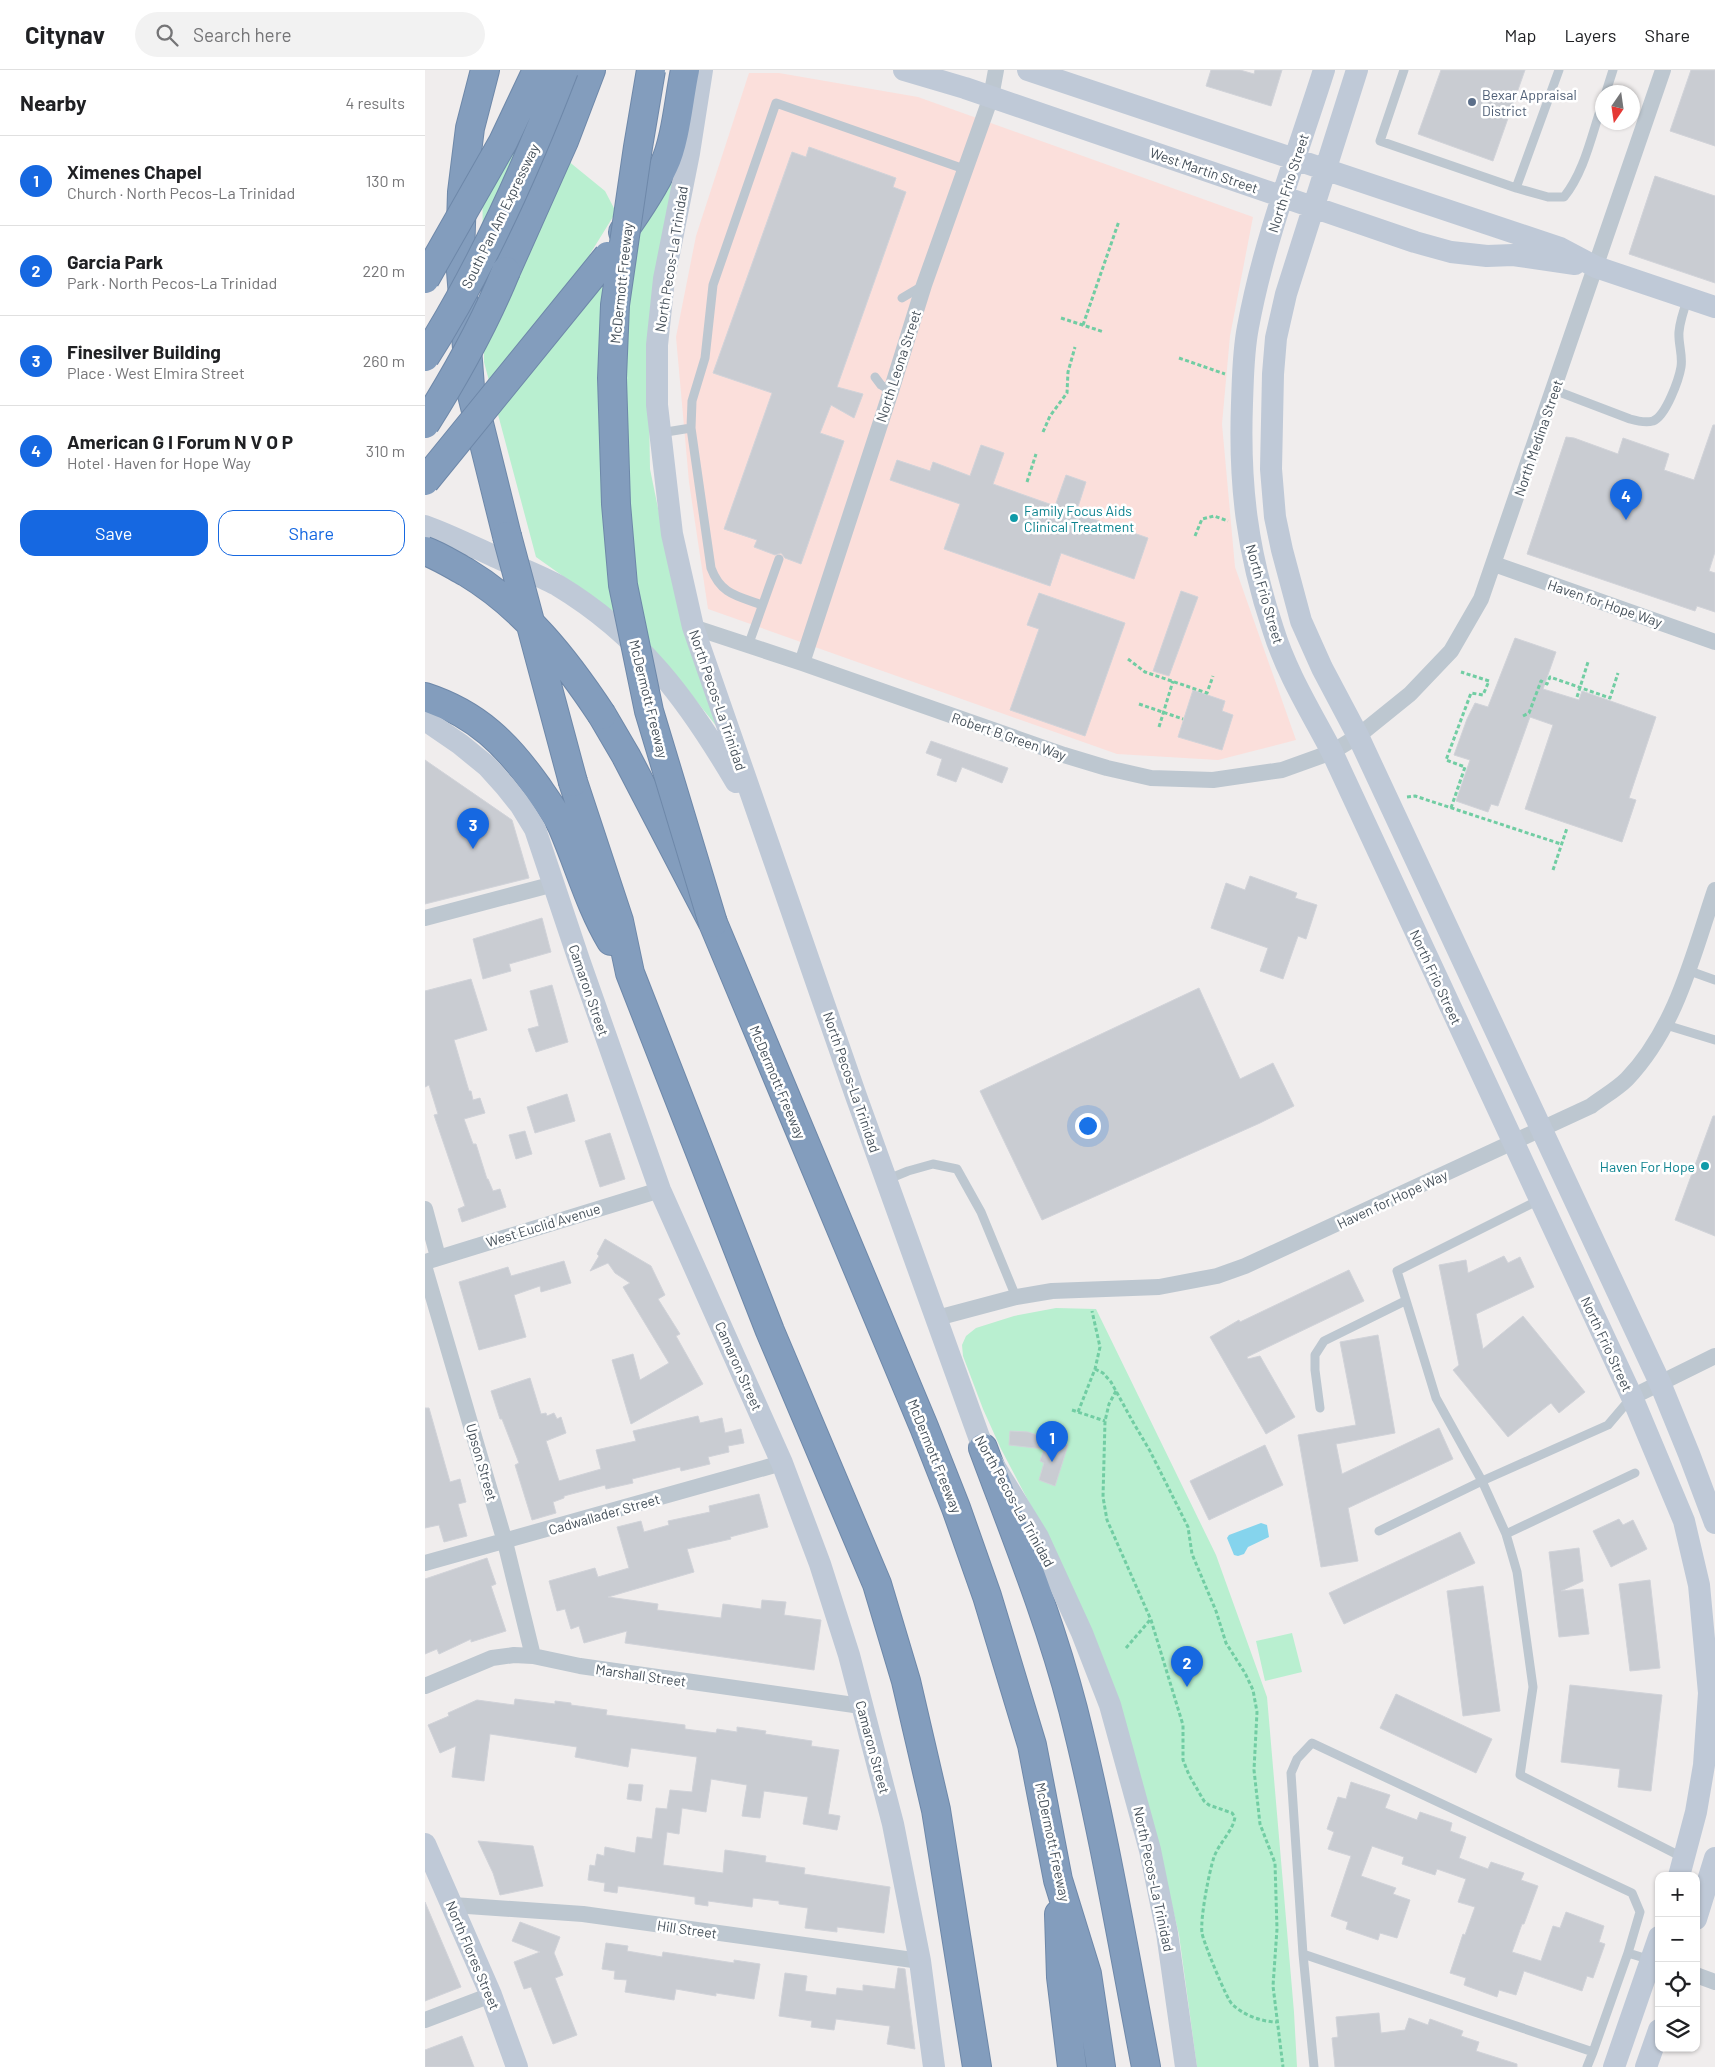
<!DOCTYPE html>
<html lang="en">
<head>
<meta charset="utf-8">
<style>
  body { margin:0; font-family:Barlow,sans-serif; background:#f2f2f2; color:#202124 }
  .controls { position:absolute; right:15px; bottom:15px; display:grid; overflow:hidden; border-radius:10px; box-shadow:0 1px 4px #0004 }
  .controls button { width:45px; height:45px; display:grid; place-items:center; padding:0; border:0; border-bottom:1px solid #e0e0e0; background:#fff; color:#202124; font:25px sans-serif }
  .compass { position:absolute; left:1170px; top:15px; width:45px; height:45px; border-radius:50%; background:#fff; box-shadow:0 1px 4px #0004; rotate:193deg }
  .you { position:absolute; left:662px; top:1055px; width:18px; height:18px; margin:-12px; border:4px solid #fff; border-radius:50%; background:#1a73e8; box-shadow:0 0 0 8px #1a73e833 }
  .badge { display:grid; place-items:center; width:32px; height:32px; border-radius:50%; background:#1668e1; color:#fff; font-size:16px; font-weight:700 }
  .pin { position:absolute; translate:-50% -41px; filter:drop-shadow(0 1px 2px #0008) }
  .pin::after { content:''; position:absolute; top:26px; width:18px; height:15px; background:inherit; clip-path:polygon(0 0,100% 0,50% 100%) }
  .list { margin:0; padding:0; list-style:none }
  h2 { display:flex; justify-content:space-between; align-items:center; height:65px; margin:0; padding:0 20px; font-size:21px }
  h2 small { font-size:16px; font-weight:400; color:#757577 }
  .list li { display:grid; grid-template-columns:32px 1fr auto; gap:15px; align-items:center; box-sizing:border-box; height:90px; padding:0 20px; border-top:1px solid #e0e0e0 }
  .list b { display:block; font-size:19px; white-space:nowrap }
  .list p { margin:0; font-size:16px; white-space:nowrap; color:#757577 }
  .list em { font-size:16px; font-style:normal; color:#757577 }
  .actions { display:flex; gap:10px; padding:15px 20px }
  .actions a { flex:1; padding:11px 0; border:1px solid #1668e1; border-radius:15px; text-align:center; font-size:18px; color:#1668e1 }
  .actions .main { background:#1668e1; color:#fff }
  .icon { flex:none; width:28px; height:28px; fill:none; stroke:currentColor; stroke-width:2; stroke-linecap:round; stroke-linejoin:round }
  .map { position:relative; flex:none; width:1290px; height:1997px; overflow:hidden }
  header { display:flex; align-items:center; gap:30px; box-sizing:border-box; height:70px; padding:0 25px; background:#fff; border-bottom:1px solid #e0e0e0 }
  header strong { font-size:24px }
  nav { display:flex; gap:28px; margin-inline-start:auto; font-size:18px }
  .search { width:350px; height:45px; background:#f2f2f2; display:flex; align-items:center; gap:12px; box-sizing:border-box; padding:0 18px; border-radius:28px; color:#757577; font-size:19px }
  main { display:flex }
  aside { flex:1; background:#fff }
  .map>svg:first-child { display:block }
  .medical { fill:#fbdfdb }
  .green { fill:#b9efd0 }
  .water { fill:#85d4ed }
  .building { fill:#c9ccd2; stroke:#d1d3d9 }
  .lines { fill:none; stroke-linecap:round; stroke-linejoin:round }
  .highway-casing { stroke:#6e88a9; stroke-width:30 }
  .path { stroke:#71cda3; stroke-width:3; stroke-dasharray:4 2.5; stroke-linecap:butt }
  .lane { stroke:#bdc7d0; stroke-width:9 }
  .street { stroke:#bdc7d0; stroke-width:16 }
  .secondary { stroke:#bfc9d7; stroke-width:22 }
  .highway { stroke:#839dbd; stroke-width:28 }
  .highway-bridge-casing { stroke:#6e88a9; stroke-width:30; stroke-linecap:butt }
  .highway-bridge { stroke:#839dbd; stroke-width:28 }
  .service-dot { fill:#5c6f8a; stroke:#fff; stroke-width:2 }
  .culture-dot { fill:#0f9aa8; stroke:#fff; stroke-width:2 }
  .labels { text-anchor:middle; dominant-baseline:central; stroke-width:5; stroke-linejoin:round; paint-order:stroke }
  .service-label { font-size:14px; fill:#4e5e75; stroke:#fff; text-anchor:start }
  .street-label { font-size:14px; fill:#45505a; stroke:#fff }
  .culture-label { font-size:14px; fill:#0d838f; stroke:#fff; text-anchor:start }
</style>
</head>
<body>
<header>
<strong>Citynav</strong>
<div class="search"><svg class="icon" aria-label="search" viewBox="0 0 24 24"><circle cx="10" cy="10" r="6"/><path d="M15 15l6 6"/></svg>Search here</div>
<nav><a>Map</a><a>Layers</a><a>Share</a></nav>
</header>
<main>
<aside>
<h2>Nearby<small>4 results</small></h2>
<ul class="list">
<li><span class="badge">1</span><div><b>Ximenes Chapel</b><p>Church · North Pecos-La Trinidad</p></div><em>130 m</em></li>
<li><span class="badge">2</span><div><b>Garcia Park</b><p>Park · North Pecos-La Trinidad</p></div><em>220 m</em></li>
<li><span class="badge">3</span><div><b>Finesilver Building</b><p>Place · West Elmira Street</p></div><em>260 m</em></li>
<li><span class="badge">4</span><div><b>American G I Forum N V O P</b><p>Hotel · Haven for Hope Way</p></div><em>310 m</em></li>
</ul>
<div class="actions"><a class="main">Save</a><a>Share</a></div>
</aside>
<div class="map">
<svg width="1290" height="1997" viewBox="0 0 1290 1997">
  <rect width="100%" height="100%" fill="#f0eded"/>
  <!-- medical -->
  <path class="medical" d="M324,3H354L493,27L828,147L805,266L797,354L810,497L871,670L793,690L692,684L283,539L264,412L251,267L271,166Z"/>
  <!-- green -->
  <path class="green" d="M78,38L180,121L191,142L165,184L185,200L243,120L245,111L252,116L223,279L225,399L253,536L297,663L240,592L166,526L111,487L59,292L57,84Z
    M631,1238L671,1239L791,1485L842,1627L869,1942L872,1997H772L754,1865L726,1746L626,1474L576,1379L558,1339L538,1286L537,1275L541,1266L551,1258L589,1246Z
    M867,1563L877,1602L840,1611L831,1571Z"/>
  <!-- water -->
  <path class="water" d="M836,1453L842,1455L844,1467L823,1477L819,1484L813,1486L809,1485L802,1468L804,1465Z"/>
  <!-- building -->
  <path class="building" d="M786,0H815L829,4L830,0H857L846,36L781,16Z
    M1016,0H1100L1068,91L993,64Z
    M1266,0H1290V76L1245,61Z
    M384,77L471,108L468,117L481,122L412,317L438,324L429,348L406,335L395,363L419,371L376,494L360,488L356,483L350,485L329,477L332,470L299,459L347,323L288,303L367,82L381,87Z
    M1230,106L1290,126V213L1204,184Z
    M1288,355H1290V482L1284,501L1290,503V542L1272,536L1270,541L1102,484L1141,367L1149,368L1193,384L1198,368L1244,384L1239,400L1269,410Z
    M556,375L579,383L568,414L630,436L641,405L661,412L651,443L723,468L709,509L636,483L625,516L519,479L535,434L465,410L472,390L505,401L508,392L545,406Z
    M756,521L773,527L744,606L728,601Z
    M614,523L700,553L660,666L585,640L614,559L602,555Z
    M1090,568L1131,582L1118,619L1154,630L1157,621L1231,647L1204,728L1211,730L1197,772L1100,739L1128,655L1105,647L1073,736L1066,734L1063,742L1031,731L1045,690L1029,685L1042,649L1050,633L1063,637Z
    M768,620L800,631L797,641L808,645L797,680L753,667Z
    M506,671L583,698L577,713L537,697L531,712L512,705L517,689L501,683Z
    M0,690L87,750L104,808L0,834Z
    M825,806L872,823L870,828L892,835L881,869L873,866L858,909L835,901L843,878L786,858L801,813L820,820Z
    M117,848L126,882L84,894L86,901L58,909L48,869Z
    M46,909L62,960L29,970L44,1021H46L48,1030L55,1028L60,1043L39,1049L48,1074H51L62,1109H63L68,1121L75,1119L81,1137L37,1152L33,1139L40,1136L9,1045L13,1044L4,1015L0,1017V921Z
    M127,915L143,972L111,982L103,959L114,956L105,921Z
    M774,918L815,1009L848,993L869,1036L835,1053L617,1150L555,1021Z
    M142,1024L150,1051L110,1063L102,1037Z
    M1288,1046H1290V1166L1250,1150Z
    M100,1061L107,1084L91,1089L84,1065Z
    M185,1063L200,1109L175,1117L160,1071Z
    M180,1169L226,1196L240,1225L233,1229L255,1264L251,1266L278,1314L206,1354L187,1290L208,1284L215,1310L244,1293L198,1217L205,1213L190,1203L183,1193L165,1201L174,1186L172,1184Z
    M1079,1186L1083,1193L1095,1187L1109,1217L1051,1244L1058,1279L1098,1246L1160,1322L1134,1343L1126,1333L1083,1367L1028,1300L1034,1295L1014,1195L1041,1190L1043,1203Z
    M139,1191L146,1213L116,1222L115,1216L89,1225L101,1267L54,1280L34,1212L83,1197L86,1206Z
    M924,1200L939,1231L822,1287L823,1289L835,1286L870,1347L841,1364L785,1267L814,1250L815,1252Z
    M953,1265L970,1363L911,1374L917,1404L1014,1358L1028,1389L923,1438L933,1491L896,1497L873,1365L931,1355L915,1272Z
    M105,1308L116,1344L121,1343L122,1346L129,1343L132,1349L136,1347L141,1363L121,1371L134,1411L176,1399L171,1380L211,1371L208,1361L273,1346L275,1353L297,1348L300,1363L316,1359L319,1373L303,1376L304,1382L283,1387L285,1394L256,1401L255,1397L207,1409L208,1413L181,1419L180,1415L139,1426V1428L128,1432L131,1443L107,1450L90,1395L94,1393L77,1349H75L66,1321Z
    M0,1338H4L25,1412L35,1409L41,1432L33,1434L42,1466L19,1472L14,1455L0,1458Z
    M585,1361L603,1362L643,1375L630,1416L614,1410L619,1393L615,1391L619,1379L584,1375Z
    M840,1375L858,1415L784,1450L765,1411Z
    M334,1424L343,1457L305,1467L306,1469L262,1479L269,1502L183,1527L233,1534L232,1540L296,1548L298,1534L336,1539L337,1530L361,1532L359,1545L396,1550L389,1600L200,1573L202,1561L159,1573L154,1556L146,1559L140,1539L132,1541L124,1511L170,1498L173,1507L204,1498L192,1457L216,1451L219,1462L244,1455L243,1451L285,1442L284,1436Z
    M1194,1449L1198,1455L1208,1450L1222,1479L1186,1497L1168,1461Z
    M1035,1462L1050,1493L919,1554L904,1523Z
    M1154,1478L1158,1511L1136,1521L1158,1519L1164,1564L1134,1567L1124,1482Z
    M62,1488L71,1514L66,1516L81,1561L46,1572V1569L14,1584L12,1579L0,1584V1509Z
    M1225,1510L1235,1598L1205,1601L1194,1514Z
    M1058,1516L1075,1641L1038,1646L1022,1521Z
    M1145,1615L1237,1625L1226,1721L1193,1717L1195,1699L1136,1692Z
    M971,1624L1067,1669L1051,1703L955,1658Z
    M90,1629L130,1634V1631L146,1633V1635L182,1640L181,1645L260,1655V1659L291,1663L292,1659L312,1662V1657L341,1661L340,1664L387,1671L386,1676L414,1680L403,1744L415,1746L412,1760L378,1754L383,1727L339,1721L335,1748L317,1746L322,1715L286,1709L281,1742L257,1738L254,1764L242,1762L238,1795L298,1803L300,1780L341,1786L340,1792L380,1798L379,1804L465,1817L459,1863L412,1857V1862L380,1858L383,1838L354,1834V1831L328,1828L327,1837L283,1831V1836L270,1834V1827L223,1820L193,1816L192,1823L179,1821L180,1813L163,1810L165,1795L170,1796L172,1784L179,1786L180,1777L210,1783L212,1767L227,1769L231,1738L242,1739L245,1720L267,1722L272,1687L206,1678L203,1697L150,1687L152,1677L65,1664L59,1711L27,1707L31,1676L15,1683L3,1655L24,1646L23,1643L52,1630L89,1635Z
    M926,1712L965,1725L960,1738L992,1750L995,1742L1027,1753L1025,1761L1041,1767L1034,1788L1063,1799L1066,1792L1099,1803L1096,1810L1113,1816L1099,1854H1097L1087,1882L1116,1891L1128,1856L1135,1858L1141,1842L1179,1856L1174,1872L1180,1874L1168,1908L1162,1906L1157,1921L1099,1901L1091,1925L1074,1920L1072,1927L1039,1915L1041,1908L1025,1903L1038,1864L1040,1865L1050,1837L1033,1832L1041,1809L1012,1799L1010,1805L977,1794L979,1787L947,1776L936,1806L971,1818L968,1824L985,1830L972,1868L955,1863L953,1870L921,1859L923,1852L906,1846L926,1786L903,1779L909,1762L902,1759L913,1727L921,1729Z
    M204,1714L218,1715L216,1731L202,1729Z
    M53,1771L108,1776L118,1816L75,1825L68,1803Z
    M0,1832L36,1917L0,1931Z
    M95,1852L135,1867L129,1883L138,1905L130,1908L152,1965L128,1974L106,1917L99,1919L89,1892L115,1882L87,1871Z
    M181,1873L203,1876L202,1881L237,1887L238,1882L309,1893V1890L335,1894L329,1929L291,1923V1926L251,1919L249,1930L200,1922L202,1910L189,1909L190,1901L177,1899Z
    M473,1898L480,1899L490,1979L462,1974L465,1956L411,1949L409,1960L386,1957L387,1951L354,1946L360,1903L382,1906L380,1921L411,1925L412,1918L438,1921V1915L470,1919Z
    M954,1943L956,1963L980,1960L984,1948L1003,1955L1005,1949L1038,1961L1036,1966L1054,1972L1051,1981L1092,1994V1997H910L907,1968L913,1967L911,1947Z
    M37,1966L49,1997H0V1980Z"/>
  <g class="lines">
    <defs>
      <path id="highway" d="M60,0L45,58L37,122L35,188L45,317L82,466
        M198,162C213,141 228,119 239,95C251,70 254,28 260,0
        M81,201L139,71L166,0
        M0,627C52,644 82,674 113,718C121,730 131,743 137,756C154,795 165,836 186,871
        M177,645L201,686L288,853L499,1357L531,1438L562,1526L607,1675L633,1810L662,1904L676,1997
        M148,712L194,851L205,903L345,1261L452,1514L481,1611L511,1740L552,1997
        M558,1378C590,1464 625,1550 648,1639C678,1757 698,1877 721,1997
        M634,1844L636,1907L647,1997"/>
    </defs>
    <!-- highway casing -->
    <use href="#highway" class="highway-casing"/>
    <!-- path -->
    <path class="path" d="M636,248L679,262
      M658,255L694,151
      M754,288L800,304
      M618,362L625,346L642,323L643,302L650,277
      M602,412L611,384
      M770,466L777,449L789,446L803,451
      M703,589L720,602L782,623L788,606
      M1152,627L1163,592
      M714,634L758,649
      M1098,646L1104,643L1116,611L1122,614L1125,607L1185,628L1193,603
      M734,657L748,611
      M982,727L990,726L1136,774
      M1026,738L1040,697L1021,690L1046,623L1058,625L1064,611L1036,602
      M1128,800L1142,758
      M670,1299L678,1303L686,1312L708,1352L725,1381L763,1457L767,1484L791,1541L801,1573L820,1603L828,1620L832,1642L829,1700L835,1754L850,1793L852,1859L848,1916L858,1997
      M691,1321L684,1334L680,1351L678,1427L682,1450L726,1550L758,1655V1690L764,1705L779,1731L784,1735L807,1743L810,1747C808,1761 794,1773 789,1787C784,1802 775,1849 777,1863C778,1871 802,1930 807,1934C818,1945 837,1952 852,1952
      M647,1340L680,1351
      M653,1342L670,1299L675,1277L667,1241
      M701,1578L725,1550"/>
    <!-- lane -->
    <path class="lane" d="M979,0L955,71L1091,118L1134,0
      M1181,22L1188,0
      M1091,118L1123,127H1139C1160,101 1167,63 1178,32
      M477,228L499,215
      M450,307L456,315L466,321
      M1129,320L1205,349C1212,351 1220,353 1228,351C1241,346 1254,309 1256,297C1258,285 1253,273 1254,262C1255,250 1259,239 1263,228
      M235,363L266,358
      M337,535C313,526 296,525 286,498L266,358L267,331L280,288L288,215L351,33L542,100
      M323,576L354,489
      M1262,900L1290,910
      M1241,955L1290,970
      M461,1110L483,1101L508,1094L532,1099L556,1142L591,1227
      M1114,1130L972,1201L1011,1328L1057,1411L1183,1355L1206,1328
      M895,1338L890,1300V1285L899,1271L980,1231
      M954,1461L1057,1411L1081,1464L1092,1502L1108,1617L1095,1705L1259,1788
      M1081,1464L1210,1403
      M1203,1883L1168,1982L878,1884L866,1703L872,1689L887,1673L1207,1823L1215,1842L1203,1883L1226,1890
      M878,1884L889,1997
      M1162,1997L1168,1982"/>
    <!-- street -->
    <path class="street" d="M1069,494L1290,572
      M268,557L377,593L639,685L682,698L726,708L788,710L857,700L907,682L933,666L985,624L1026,581L1056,529L1238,0
      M377,593L466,321L499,215L566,27L571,0
      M0,848L129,814
      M0,1139L13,1187
      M0,1192L235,1120
      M0,1199L80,1472L108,1586
      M512,1248L591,1227L627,1221L734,1217L792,1206L820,1196L1166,1036C1178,1027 1192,1019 1202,1009C1251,958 1268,885 1290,820
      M1207,1327L1290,1286
      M0,1493L357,1393
      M0,1616L67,1588L89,1585L108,1586L155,1596L436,1636
      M28,1835L158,1844L495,1891
      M1271,1905L1290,1912
      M0,1950L66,1925"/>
    <!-- secondary -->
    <path class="secondary" d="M277,0L264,83L239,209L232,275V335L247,464L268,557L431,1026L558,1378L613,1467L657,1563L685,1635L725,1780L742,1863L761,1997
      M479,0L540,18L990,172L1026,182L1062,186L1088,185L1150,194
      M603,0L1135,178L1171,197L1290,237
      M899,0C872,85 839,170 823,257C818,282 818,308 817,333C814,415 822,481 848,559C861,602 886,642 907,682L1207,1327L1259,1451L1274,1515L1284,1623L1279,1695L1271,1742L1254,1806
      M932,0L861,224L851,268L848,304L846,399L850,447L857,480L876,551L897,598L933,666L1235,1313L1264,1384L1290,1453
      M0,456C25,465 49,477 73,488C92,497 114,505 132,515C215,565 263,630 311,712
      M0,650L35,674L62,696L80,716L96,736L110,759L154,890L235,1120L357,1393L395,1494L424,1585L468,1754L495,1891L509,1997
      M0,1774L66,1925L92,1997
      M1271,1849L1290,1788
      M1189,1997L1234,1867
      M1221,1997L1234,1960"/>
    <!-- highway -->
    <use href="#highway" class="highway"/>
    <defs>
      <path id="highway-bridge" d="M226,0L213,77L190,235L187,308L191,434L198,515L224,641L288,853
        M0,209L78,72L112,0
        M0,287C57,198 101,99 139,0
        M0,354C31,305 59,255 81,201
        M0,411L183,186
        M82,466L148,712
        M0,481C14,486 28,495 41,502C99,537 140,589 177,645"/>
    </defs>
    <!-- highway-bridge casing -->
    <use href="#highway-bridge" class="highway-bridge-casing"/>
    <!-- highway-bridge -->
    <use href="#highway-bridge" class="highway-bridge"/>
  </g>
  <!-- markers -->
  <circle class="service-dot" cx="1047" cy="32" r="5"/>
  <g class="culture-dot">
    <circle cx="589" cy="448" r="5"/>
    <circle cx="1280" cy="1096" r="5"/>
  </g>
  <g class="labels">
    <!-- service labels -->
    <g class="service-label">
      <text x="1057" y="24">Bexar Appraisal<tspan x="1057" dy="16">District</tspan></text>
    </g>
    <!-- street labels -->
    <g class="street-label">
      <text transform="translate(779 100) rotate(19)">West Martin Street</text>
      <text transform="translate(863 113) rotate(-72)">North Frio Street</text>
      <text transform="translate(75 146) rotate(-64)">South Pan Am Expressway</text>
      <text transform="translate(246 189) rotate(-81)">North Pecos-La Trinidad</text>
      <text transform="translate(196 213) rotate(-84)">McDermott Freeway</text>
      <text transform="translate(473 296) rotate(-72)">North Leona Street</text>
      <text transform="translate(1113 368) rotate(-71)">North Medina Street</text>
      <text transform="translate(840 524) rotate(74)">North Frio Street</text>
      <text transform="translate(1180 533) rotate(19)">Haven for Hope Way</text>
      <text transform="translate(224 629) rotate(76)">McDermott Freeway</text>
      <text transform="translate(293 630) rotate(71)">North Pecos-La Trinidad</text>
      <text transform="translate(584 666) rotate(19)">Robert B Green Way</text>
      <text transform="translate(1011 907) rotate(65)">North Frio Street</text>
      <text transform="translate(164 920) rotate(71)">Camaron Street</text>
      <text transform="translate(353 1012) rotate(67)">McDermott Freeway</text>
      <text transform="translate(427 1012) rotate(71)">North Pecos-La Trinidad</text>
      <text transform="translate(967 1129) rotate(-25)">Haven for Hope Way</text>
      <text transform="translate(118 1155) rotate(-17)">West Euclid Avenue</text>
      <text transform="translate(1182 1274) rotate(65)">North Frio Street</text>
      <text transform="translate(314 1296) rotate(66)">Camaron Street</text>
      <text transform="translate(510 1386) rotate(68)">McDermott Freeway</text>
      <text transform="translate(57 1392) rotate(74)">Upson Street</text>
      <text transform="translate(590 1431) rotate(61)">North Pecos-La Trinidad</text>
      <text transform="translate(179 1444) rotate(-16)">Cadwallader Street</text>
      <text transform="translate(216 1605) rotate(8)">Marshall Street</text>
      <text transform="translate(448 1677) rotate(75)">Camaron Street</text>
      <text transform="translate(628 1772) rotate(78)">McDermott Freeway</text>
      <text transform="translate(729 1809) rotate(78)">North Pecos-La Trinidad</text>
      <text transform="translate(262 1859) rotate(8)">Hill Street</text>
      <text transform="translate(48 1885) rotate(67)">North Flores Street</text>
    </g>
    <!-- culture labels -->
    <g class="culture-label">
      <text x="599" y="440">Family Focus Aids<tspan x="599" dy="16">Clinical Treatment</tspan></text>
      <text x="1270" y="1096" text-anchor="end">Haven For Hope</text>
    </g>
  </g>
</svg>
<div class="controls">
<button>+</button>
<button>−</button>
<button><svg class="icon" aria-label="locate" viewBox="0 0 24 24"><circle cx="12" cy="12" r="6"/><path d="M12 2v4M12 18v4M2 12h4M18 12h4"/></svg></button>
<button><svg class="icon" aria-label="layers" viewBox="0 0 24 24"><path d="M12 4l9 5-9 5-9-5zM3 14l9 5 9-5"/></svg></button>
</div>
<svg class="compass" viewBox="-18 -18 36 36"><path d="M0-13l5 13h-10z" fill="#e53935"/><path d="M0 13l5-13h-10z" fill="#757577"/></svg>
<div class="you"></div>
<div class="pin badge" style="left:627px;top:1392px">1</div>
<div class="pin badge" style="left:762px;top:1617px">2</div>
<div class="pin badge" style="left:48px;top:779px">3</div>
<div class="pin badge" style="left:1201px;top:450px">4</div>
</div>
</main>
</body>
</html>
